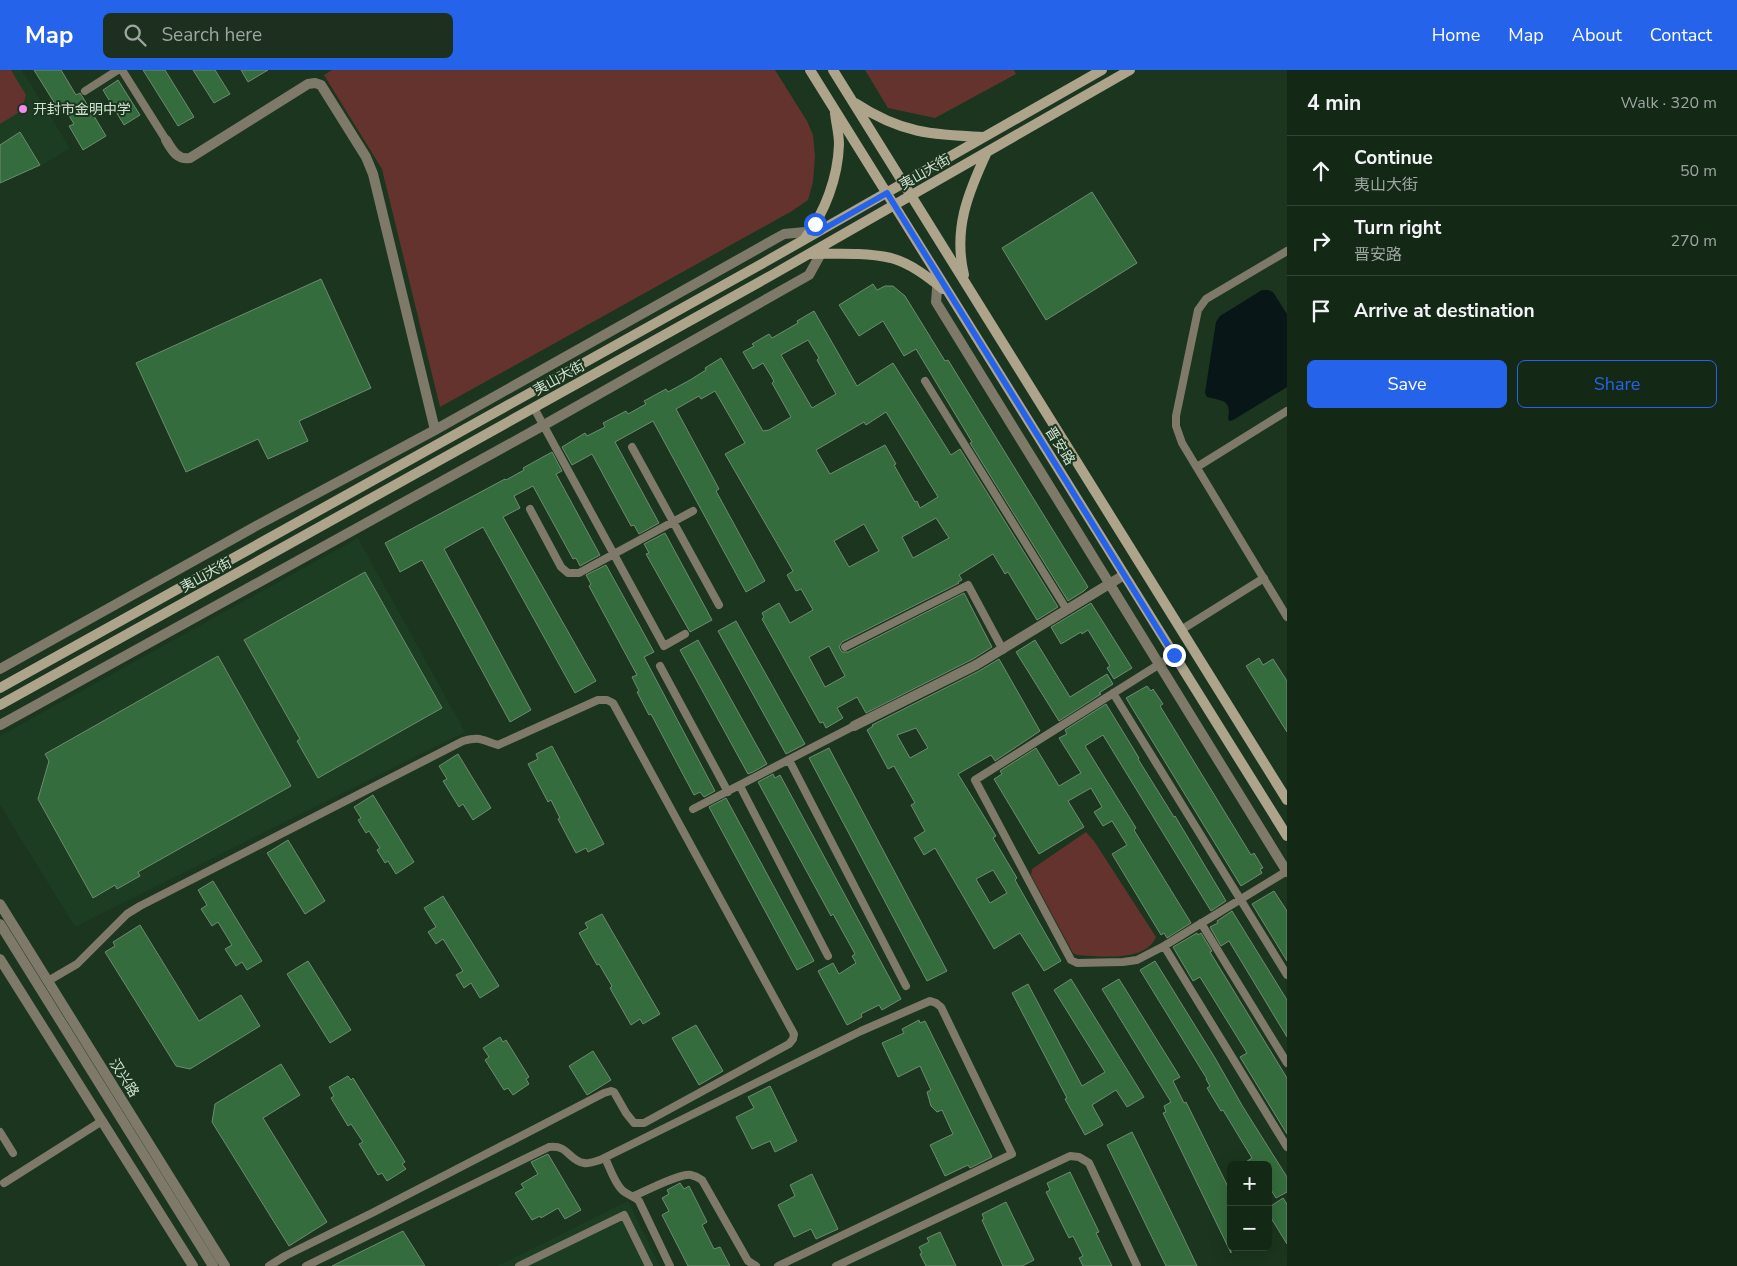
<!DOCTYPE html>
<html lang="en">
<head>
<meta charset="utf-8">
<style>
  body { margin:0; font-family:"Nunito Sans","Noto Sans SC",sans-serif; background:#1d301f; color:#f1f3f6 }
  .controls { position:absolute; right:15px; bottom:15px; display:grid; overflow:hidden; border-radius:8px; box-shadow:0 5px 20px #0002 }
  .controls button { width:45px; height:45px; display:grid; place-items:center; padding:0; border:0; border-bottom:1px solid #334435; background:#142816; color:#f1f3f6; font:25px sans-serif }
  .stop { position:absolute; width:15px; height:15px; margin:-11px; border:4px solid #2563eb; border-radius:50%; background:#fff }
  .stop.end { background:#2563eb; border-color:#fff; box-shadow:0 1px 5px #0008 }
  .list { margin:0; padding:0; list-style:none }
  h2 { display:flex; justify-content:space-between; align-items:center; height:65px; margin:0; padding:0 20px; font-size:21px }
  h2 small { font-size:16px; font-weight:400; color:#9da6a1 }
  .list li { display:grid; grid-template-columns:32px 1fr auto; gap:15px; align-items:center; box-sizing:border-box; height:70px; padding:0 20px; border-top:1px solid #334435 }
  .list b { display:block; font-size:19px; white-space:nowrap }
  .list p { margin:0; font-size:16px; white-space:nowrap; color:#9da6a1 }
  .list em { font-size:16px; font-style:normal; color:#9da6a1 }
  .actions { display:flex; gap:10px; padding:15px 20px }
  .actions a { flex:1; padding:11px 0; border:1px solid #2563eb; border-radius:8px; text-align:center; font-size:18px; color:#2563eb }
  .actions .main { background:#2563eb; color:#fff }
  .icon { flex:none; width:28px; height:28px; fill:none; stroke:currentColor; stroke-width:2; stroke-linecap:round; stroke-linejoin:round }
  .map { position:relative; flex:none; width:1287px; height:1196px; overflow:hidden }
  header { display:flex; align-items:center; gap:30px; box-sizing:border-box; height:70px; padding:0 25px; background:#2563eb; color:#fff }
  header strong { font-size:24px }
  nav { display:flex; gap:28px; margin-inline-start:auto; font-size:18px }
  .search { width:350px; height:45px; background:#1d301f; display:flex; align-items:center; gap:12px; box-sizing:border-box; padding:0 18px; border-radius:8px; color:#9da6a1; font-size:19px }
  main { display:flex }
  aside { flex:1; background:#142816 }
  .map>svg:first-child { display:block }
  .built { fill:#1c3d21 }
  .green { fill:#65332e }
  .water { fill:#091618 }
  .building { fill:#356c3d; stroke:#6e8b70; fill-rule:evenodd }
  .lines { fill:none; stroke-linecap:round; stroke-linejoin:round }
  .service { stroke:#7f796a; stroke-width:8 }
  .minor { stroke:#7f796a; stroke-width:10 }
  .tertiary { stroke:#7f796a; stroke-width:10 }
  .secondary { stroke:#aea38b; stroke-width:10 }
  .route { stroke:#2563eb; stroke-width:6 }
  .poi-dot { fill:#f28af2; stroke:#1b351e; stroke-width:2 }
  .labels { text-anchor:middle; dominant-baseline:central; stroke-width:4; stroke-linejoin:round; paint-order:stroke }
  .poi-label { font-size:14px; fill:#d2e2d3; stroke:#1b351e; text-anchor:start }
  .street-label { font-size:14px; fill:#d2e2d3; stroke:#1b351e }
</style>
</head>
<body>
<header>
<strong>Map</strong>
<div class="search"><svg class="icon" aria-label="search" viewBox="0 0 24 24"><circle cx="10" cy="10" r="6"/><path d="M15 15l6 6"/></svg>Search here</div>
<nav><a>Home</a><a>Map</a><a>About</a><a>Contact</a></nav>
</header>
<main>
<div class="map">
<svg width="1287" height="1196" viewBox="0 0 1287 1196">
  <rect width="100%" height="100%" fill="#1b351e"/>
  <!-- built -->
  <path class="built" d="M0,0H22L70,78L41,96L0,114Z
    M358,468L465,662L75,857L0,735V666Z
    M628,1131L660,1196H497Z"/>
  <!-- green -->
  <path class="green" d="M0,0H11L26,25L21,41L0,54Z
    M332,0H775L807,51L813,65L815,86L813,112L808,130L792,141L440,337L382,99L324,5Z
    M865,0H1014L1016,4L935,48L888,38Z
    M1086,762L1094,771L1156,867C1145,893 1099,886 1077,885L1073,883L1031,805L1032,799Z"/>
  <!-- water -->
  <path class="water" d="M1262,220H1268L1273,222L1287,244V317L1233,350L1230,351L1228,349C1232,329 1222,331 1207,327L1205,323L1216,252L1220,246Z"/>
  <!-- building -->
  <path class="building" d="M34,0H61L76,25L80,23L82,26L106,66L83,80L69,56L74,54L62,34L57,37Z
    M143,0H165L194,47L178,56Z
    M193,0H215L230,24L214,33Z
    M241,0H268L248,12Z
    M118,10L140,45L124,55L103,20Z
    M20,62L40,95L0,113V75Z
    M1092,122L1137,193L1046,250L1002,178Z
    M321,209L371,318L299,351L308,371L268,389L258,369L186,402L136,293Z
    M873,214L877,220L885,216H893L905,226L945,291L948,290L1088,517L1084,521L1068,531L970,373L972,372L916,279L904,286L883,251L859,266L839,235Z
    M814,241L857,316L893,293L951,385L960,379L1058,537L1037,550L1008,502L1005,504L993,484L959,505L962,510L958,512L959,513L842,572L839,577L842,582H848L964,523L992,577L973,589L866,643L857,627L837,638L843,648L826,658L823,652L820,653L762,549L764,547L762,543L779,533L790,553L813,540L801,519L796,521L787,505L793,501L725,384L745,373L715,321L701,329L699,326L676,339L719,419L716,421L765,511L746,522L653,351L615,372L659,453L639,464L634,455L631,456L592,384L572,395L562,377L585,363L587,366L605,357L603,353L626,341L628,344L646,334L644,331L666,319L668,322L690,310L706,300L705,298L721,288L763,361L769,360L791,347L772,313L774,311L763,293L753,299L743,282L754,276L752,274L769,264L772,268L798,253L797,251ZM808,270L819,288L817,290L836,324L812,338L781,285ZM886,342L938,427L920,438L917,431L915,432L894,395L896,394L885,375L830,404L816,380L864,352L866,355ZM936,448L949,468L913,488L902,467ZM864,454L879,481L849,497L834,471ZM829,576L845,606L825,617L809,587Z
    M552,382L562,401L556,404L600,485L580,496L576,488L573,489L533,416L514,426L520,438L503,447L596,611L575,623L483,457L444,479L531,640L510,652L422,490L400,502L385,473L505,409L506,410L524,400L523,398Z
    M665,463L712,550L690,562L646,484L649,483L644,474Z
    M606,495L654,582L644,587L715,721L704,727L700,722L694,725L651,644L649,645L637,622L639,621L632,607L637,605L589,516L591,514L586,505Z
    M365,502L442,638L318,708L297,671L300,669L244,570Z
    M1091,533L1132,598L1114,609L1107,598L1110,596L1088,560L1082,564L1081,562L1061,574L1051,557Z
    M736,551L805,674L786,684L718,561Z
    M698,570L767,694L753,702L748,704L680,580Z
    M1035,570L1070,627L1107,604L1113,614L1099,623L1101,624L1059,651L1016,582Z
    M218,586L291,716L138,802L140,806L117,819L115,815L93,828L38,729L49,691L45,684Z
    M1259,588L1263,595L1273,589L1287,611V662L1246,596Z
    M999,589L1040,661L995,691L991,685L958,704L996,766L993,768L1017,808L1015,810L1061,891L1044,901L1020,863L994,879L935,778L924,785L914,768L925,761L911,735L915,733L894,696L888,699L867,660L873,656L872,655L979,601ZM916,658L928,678L910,688L897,665ZM993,800L1007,823L990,833L976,809Z
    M1147,616L1151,621L1153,619L1163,634L1160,636L1251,785L1254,783L1263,798L1260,799L1262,803L1241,816L1126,628Z
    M1106,634L1139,688L1138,689L1174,747L1175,746L1226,831L1211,841L1103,665L1085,676L1136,758L1134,760L1191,853L1167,868L1164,863L1161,865L1112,784L1127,775L1112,751L1103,756L1094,742L1102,737L1091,718L1068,731L1084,757L1039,784L994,709L1002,704L1000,701L1036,678L1059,716L1081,703L1059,668L1067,664L1065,660Z
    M552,676L604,774L588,782L586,778L576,783L558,749L560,748L551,730L548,732L528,694L538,689L536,684Z
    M829,678L947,901L927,911L809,688Z
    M458,684L491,738L473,750L463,734L459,737L443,711L447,709L439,696Z
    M773,704L775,708L780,705L901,929L882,940L879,935L861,944L862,947L847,955L818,901L833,893L839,904L856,893L852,886L855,884L833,844L831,846L758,712Z
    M373,725L414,792L396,804L388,791L385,793L377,780L380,778L369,761L366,763L358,750L361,748L354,737Z
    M726,728L814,891L797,900L709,737Z
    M288,770L325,831L305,844L267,783Z
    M213,811L262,891L247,900L242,892L236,896L225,879L232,875L218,852L212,856L201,839L207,835L198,820Z
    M1274,821L1287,841V891L1252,834Z
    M443,826L499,916L480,928L471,913L464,918L456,905L463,901L443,869L436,874L428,862L436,857L424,838Z
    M1232,841L1287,930V967L1229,871L1221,876L1210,857L1218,853L1217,851Z
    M602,844L660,944L643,954L640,949L631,955L610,918L612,916L599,894L597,895L579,863L588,858L585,853Z
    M140,855L199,951L241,925L260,956L190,999L176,996L105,882L115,876L113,872Z
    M1197,863L1198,865L1201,863L1212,881L1210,882L1287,1008V1064L1240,987L1247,983L1200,907L1193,911L1173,877Z
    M308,891L351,960L330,973L287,904Z
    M1155,891L1215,988L1243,1037L1287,1107V1122L1276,1128L1268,1115V1095H1241L1252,1088L1223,1040L1221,1041L1207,1018L1210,1016L1206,1009H1207L1140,900Z
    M1071,909L1144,1027L1127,1037L1116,1020L1092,1035L1103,1055L1085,1065L1065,1029L1067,1028L1012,923L1028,914L1082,1016L1105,1002L1054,920Z
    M1119,909L1180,1007L1173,1011L1184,1033L1186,1032L1231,1123V1183L1163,1043L1166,1042L1164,1036L1171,1032L1102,919Z
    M919,950L920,953L925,951L992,1087L970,1098L968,1095L945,1106L930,1075L953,1064L942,1040L937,1042L931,1036L927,1022L931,1020L920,996L898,1007L882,973L904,963L902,959Z
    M696,955L723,1001L699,1015L672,968Z
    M500,967L503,972L506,970L529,1007L526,1009L529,1014L513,1025L508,1018L504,1020L485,990L489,987L483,978Z
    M593,981L611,1010L587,1025L569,996Z
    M281,994L300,1025L263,1048L327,1152L289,1176L212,1052L215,1034Z
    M348,1006L351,1010L353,1008L405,1092L402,1094L406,1099L387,1111L382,1103L378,1105L359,1074L363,1072L351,1054L348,1056L331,1028L334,1026L329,1017Z
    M770,1016L797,1071L775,1082L770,1071L752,1079L736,1047L754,1038L748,1027Z
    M1132,1062L1179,1158L1197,1196H1166L1107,1075Z
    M548,1084L581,1140L565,1149L558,1138L541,1148L540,1146L532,1150L515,1123L524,1118L521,1114L538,1104L531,1092Z
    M1070,1102L1099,1162L1096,1163L1112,1196H1083L1079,1188L1083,1186L1073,1166L1069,1168L1046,1122L1050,1120L1047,1113Z
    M812,1104L838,1159L816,1169L811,1159L794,1167L778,1135L795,1126L790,1115Z
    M680,1113L684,1119L689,1116L707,1152L702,1155L714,1179L720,1177L730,1196H688L662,1145L669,1141L662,1128L669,1124L667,1120Z
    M1283,1128L1287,1134V1174L1268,1143V1138Z
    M1006,1132L1034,1190L1022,1196H1003L982,1150L984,1149L982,1144Z
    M403,1161L425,1196H332Z
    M940,1162L956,1196H926L920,1184L922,1183L919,1177L929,1172L927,1168Z"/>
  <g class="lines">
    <!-- service -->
    <path class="service" d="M122,0L166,70
      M85,21L118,0
      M1287,181L1206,229L1198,240L1176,346V356L1182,373L1287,547
      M925,311L1067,540
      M534,338L664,576L685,564
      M632,377L719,535
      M1197,397L1287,341
      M530,439L561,497L568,503H579L693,441
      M1181,560L1264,508
      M845,577L968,515L1003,580
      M1174,585L975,710L1071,890L1077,893L1123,892L1137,890L1164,876L1287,801
      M660,596L728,722
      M1113,623L1287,905
      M789,690L906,916
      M740,716L828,886
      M693,739L854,656
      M1201,853L1287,993
      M1164,876L1287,1077
      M48,911L77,894L127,844L140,836L463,671C481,666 481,670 498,675L598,630H607L613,633L794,964L793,969L789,974L644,1053H634L626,1043L614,1022L611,1021L604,1023L372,1143L285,1186L269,1196
      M0,1062L13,1083
      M605,1088C610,1098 614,1112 622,1120C627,1125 634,1126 639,1131L670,1196
      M4,1113L102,1051
      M634,1126C646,1121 680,1103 691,1105C696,1106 699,1108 702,1110L748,1191L756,1196
      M306,1196L549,1077C568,1074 569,1091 584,1093C589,1094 596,1091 600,1090L861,961L930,931L936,933L941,937L1012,1084L778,1196
      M519,1196L624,1145L649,1196
      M836,1196L1070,1086L1079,1087L1089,1093L1137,1196"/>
    <!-- minor -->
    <path class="minor" d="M166,70C172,80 177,90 190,88L308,14L315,13L321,15L366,87L373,104L435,360
      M938,207L936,232L1287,802
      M0,599L256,456L435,360L784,164L816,161
      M0,655L544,355L809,205L824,178
      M854,656L976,595L1124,505
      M0,889L193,1196"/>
    <!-- tertiary -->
    <path class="tertiary" d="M0,834L225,1196
      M0,854L213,1196"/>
    <!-- secondary -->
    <path class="secondary" d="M810,0L1287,766
      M833,0L1287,730
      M855,33C901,63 931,65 984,67
      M805,168C825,143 838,107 839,74C839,64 836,53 835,43
      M810,184C836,184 864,182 891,188C910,193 928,207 943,219
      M964,205C953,159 968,123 987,82
      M0,618L765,192L1102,0
      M0,635L772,205L1130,0"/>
  </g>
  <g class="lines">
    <!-- route -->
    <path class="route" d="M815,154L810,162L820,161L887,123L1174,585"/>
  </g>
  <!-- markers -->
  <circle class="poi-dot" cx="23" cy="39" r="5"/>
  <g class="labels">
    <!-- poi labels -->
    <g class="poi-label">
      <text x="33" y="39">开封市金明中学</text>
    </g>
    <!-- street labels -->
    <g class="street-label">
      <text transform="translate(925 102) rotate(-30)">夷山大街</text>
      <text transform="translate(559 308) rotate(-29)">夷山大街</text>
      <text transform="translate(1060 376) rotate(58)">晋安路</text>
      <text transform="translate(206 505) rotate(-29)">夷山大街</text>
      <text transform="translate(124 1008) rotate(58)">汉兴路</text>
    </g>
  </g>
</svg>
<div class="controls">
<button>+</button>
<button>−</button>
</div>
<div class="stop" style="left:815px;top:154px"></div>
<div class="stop end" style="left:1174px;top:585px"></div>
</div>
<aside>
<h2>4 min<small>Walk · 320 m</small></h2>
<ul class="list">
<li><svg class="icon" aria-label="ahead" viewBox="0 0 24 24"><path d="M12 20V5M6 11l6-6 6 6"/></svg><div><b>Continue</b><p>夷山大街</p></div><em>50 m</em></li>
<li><svg class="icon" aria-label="right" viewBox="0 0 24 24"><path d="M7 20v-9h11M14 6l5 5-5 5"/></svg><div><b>Turn right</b><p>晋安路</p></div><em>270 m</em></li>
<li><svg class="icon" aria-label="arrive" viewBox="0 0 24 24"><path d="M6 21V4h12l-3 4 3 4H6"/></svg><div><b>Arrive at destination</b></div></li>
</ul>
<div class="actions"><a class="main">Save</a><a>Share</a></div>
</aside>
</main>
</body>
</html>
